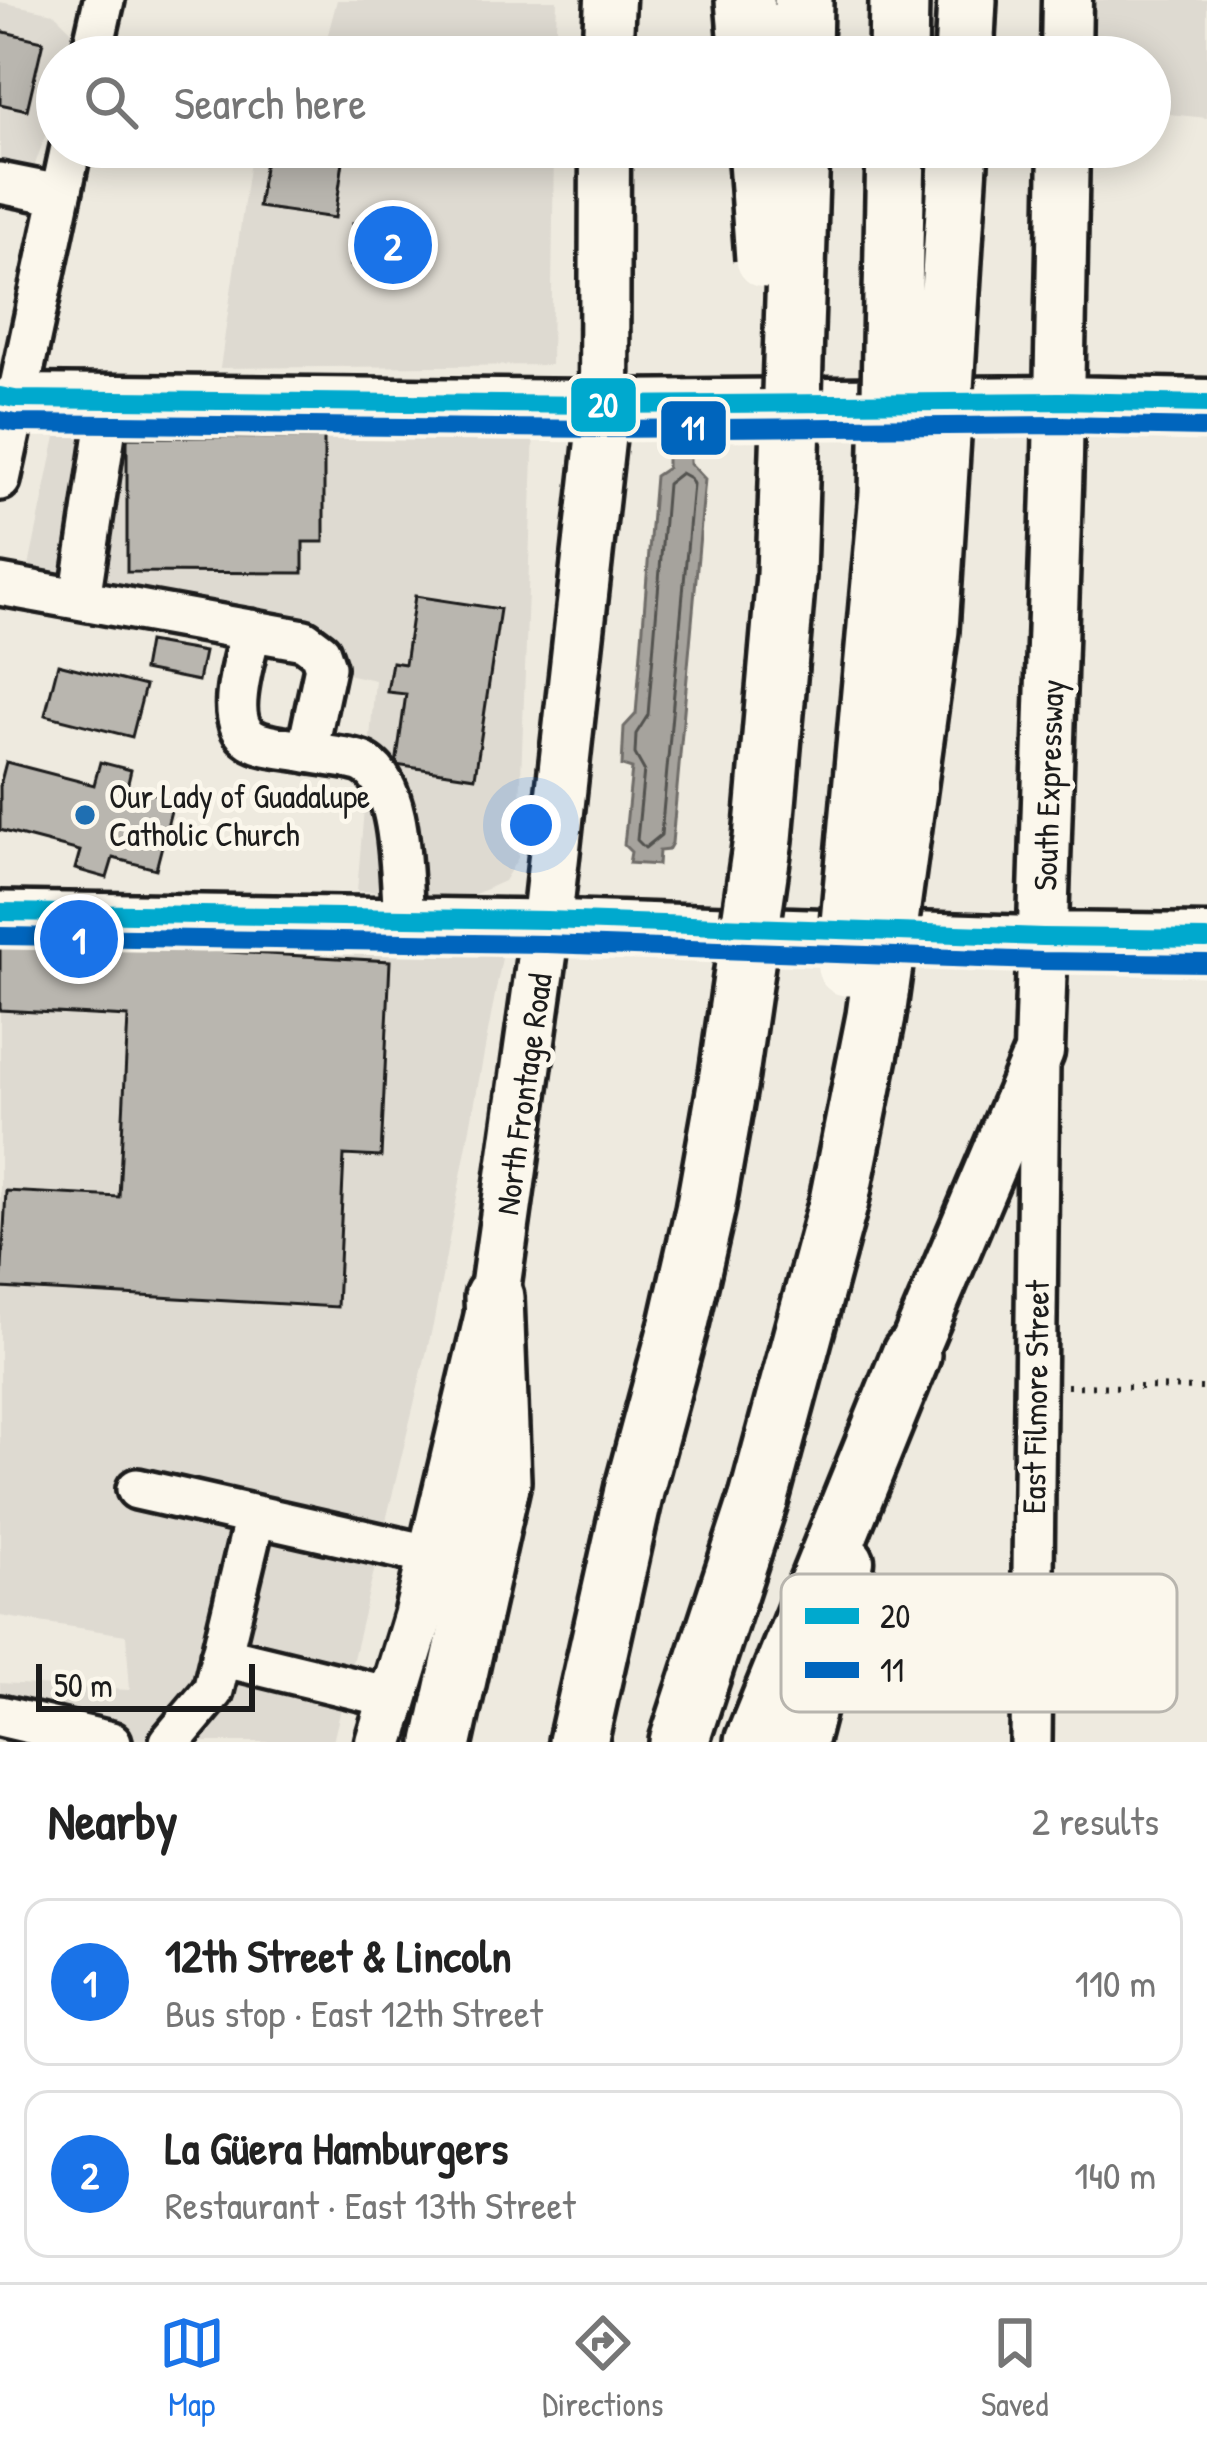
<!DOCTYPE html>
<html lang="en">
<head>
<meta charset="utf-8">
<style>
  body { margin:0; font-family:"Patrick Hand",sans-serif; background:#f2f2f2; color:#222 }
  .scale { position:absolute; left:36px; bottom:30px; width:219px; box-sizing:border-box; padding-left:12px; border:6px solid #1c1c1c; border-top:0; font-size:33px; line-height:42px; white-space:nowrap; color:#1c1c1c; -webkit-text-stroke:9px #fbf7ec; paint-order:stroke }
  .you { position:absolute; left:531px; top:825px; width:42px; height:42px; margin:-30px; border:9px solid #fff; border-radius:50%; background:#1a73e8; box-shadow:0 0 0 18px #1a73e833 }
  .badge { display:grid; place-items:center; width:78px; height:78px; border-radius:50%; background:#1a73e8; color:#fff; font-size:39px; font-weight:700 }
  .pin { position:absolute; translate:-50% -50%; border:6px solid #fff; box-shadow:0 3px 12px #0006 }
  .list { margin:0; padding:0; list-style:none }
  h2 { display:flex; justify-content:space-between; align-items:center; height:156px; margin:0; padding:0 48px; font-size:51px }
  h2 small { font-size:39px; font-weight:400; color:#767676 }
  .list li { display:grid; grid-template-columns:78px 1fr auto; gap:36px; align-items:center; box-sizing:border-box; height:168px; margin:0 24px 24px; padding:0 24px; border:3px solid #e0e0e0; border-radius:24px }
  .list b { display:block; font-size:45px; white-space:nowrap }
  .list p { margin:0; font-size:39px; white-space:nowrap; color:#767676 }
  .list em { font-size:39px; font-style:normal; color:#767676 }
  .icon { flex:none; width:66px; height:66px; fill:none; stroke:currentColor; stroke-width:2; stroke-linecap:round; stroke-linejoin:round }
  .map { position:relative; flex:none; width:1207px; height:1742px; overflow:hidden }
  .search { position:absolute; background:#fff; box-shadow:0 6px 30px #0003; left:36px; right:36px; top:36px; height:132px; display:flex; align-items:center; gap:30px; box-sizing:border-box; padding:0 42px; border-radius:66px; color:#767676; font-size:45px }
  .sheet { height:540px; background:#fff }
  nav { display:flex; justify-content:space-around; align-items:center; box-sizing:border-box; height:168px; border-top:3px solid #e0e0e0; background:#fff; font-size:33px; color:#767676 }
  nav a { display:grid; justify-items:center; gap:6px }
  nav .on { color:#1a73e8 }
  .map>svg:first-child { display:block }
  .built { fill:#dedad1 }
  .water { fill:#a6a39d; stroke:#6f6d69; stroke-width:3 }
  .lines { fill:none; stroke-linecap:round; stroke-linejoin:round }
  .shore { stroke:#535250; stroke-width:3 }
  .building { fill:#b9b6af; stroke:#1c1c1c; stroke-width:3 }
  .minor-casing { stroke:#1c1c1c; stroke-width:48 }
  .major-casing { stroke:#1c1c1c; stroke-width:57 }
  .highway-casing { stroke:#1c1c1c; stroke-width:66 }
  .path { stroke:#1c1c1c; stroke-width:6; stroke-dasharray:3 9; stroke-linecap:butt }
  .minor { stroke:#fbf7ec; stroke-width:39 }
  .major { stroke:#fbf7ec; stroke-width:48 }
  .highway { stroke:#fbf7ec; stroke-width:57 }
  .highway-bridge-casing { stroke:#1c1c1c; stroke-width:66; stroke-linecap:butt }
  .highway-bridge { stroke:#fbf7ec; stroke-width:57 }
  .bus-1-casing { stroke:#fbf7ec; stroke-width:27 }
  .bus-2-casing { stroke:#fbf7ec; stroke-width:27 }
  .bus-1 { stroke:#00a9ce; stroke-width:18 }
  .bus-2 { stroke:#0065bd; stroke-width:18 }
  .poi-dot { fill:#1f6fb2; stroke:#fbf7ec; stroke-width:4.5 }
  .labels { text-anchor:middle; dominant-baseline:central; stroke-width:10; stroke-linejoin:round; paint-order:stroke }
  .street-label { font-size:33px; fill:#1c1c1c; stroke:#fbf7ec }
  .poi-label { font-size:33px; fill:#1c1c1c; stroke:#fbf7ec; text-anchor:start }
  .key { fill:#fbf7ec; stroke:#b8b5ae; stroke-width:3 }
  .key-label { font-size:33px; fill:#1c1c1c }
  .line-badge { stroke:#fbf7ec; stroke-width:4.5 }
  .badge-label { font-size:33px; text-anchor:middle; font-weight:bold; fill:#fff }
</style>
</head>
<body>
<div class="map">
<svg width="1207" height="1742" viewBox="0 0 1207 1742">
  <rect width="100%" height="100%" fill="#eeeadf"/>
  <filter id="ink" filterUnits="userSpaceOnUse"><feTurbulence type="fractalNoise" baseFrequency=".00833" numOctaves="2"/><feDisplacementMap in="SourceGraphic" scale="24" xChannelSelector="R" yChannelSelector="G"/><feConvolveMatrix kernelMatrix="1 2 1 2 8 2 1 2 1" color-interpolation-filters="sRGB"/></filter>
  <g filter="url(#ink)">
    <!-- built -->
    <path class="built" d="M337,0H557L555,57H322Z
      M1080,0H1207V118L1150,112V57H1078Z
      M0,2L54,13L73,32L69,57H57V103L32,173L0,166Z
      M252,147H554L551,365L220,368Z
      M59,422L534,430L518,858L504,881L473,895L357,891L375,680L21,605Z
      M0,920L504,947L433,1325L333,1742H0V1683L130,1690L126,1635L0,1616Z"/>
    <!-- water -->
    <path class="water" d="M667,457H690V463L705,479L672,843L668,850L659,851L658,865L629,863L631,852L624,845L632,769L622,766L624,727L636,714L655,476L667,468Z"/>
    <g class="lines">
      <!-- shore -->
      <path class="shore" d="M681,473L690,478L693,484L661,835L645,848L637,840L644,770L635,754L636,734L648,715L667,484Z"/>
    </g>
    <!-- building -->
    <path class="building" d="M0,31L43,41L27,110L0,104Z
      M267,147H345L335,218L258,207Z
      M459,147H491V153L459,155Z
      M353,223L434,226L432,268L351,265Z
      M127,437L324,438V542H303V573L127,572Z
      M415,596L500,609L475,777L396,765L406,694L387,692L392,662L405,664Z
      M148,642L204,652L198,681L143,670Z
      M58,664L145,686L132,737L45,715Z
      M6,762L94,785L100,762L131,770L127,787L174,799L156,869L113,858L107,878L75,869L80,851L0,830V785Z
      M0,939L390,961L381,1157L344,1155L337,1307L1,1288L6,1191L119,1197L128,1017L0,1010Z"/>
    <g class="lines">
      <defs>
        <path id="minor" d="M91,57L104,0
          M0,183L60,195
          M0,480L71,147
          M0,585L304,640L320,652L325,667L307,752C321,755 352,757 364,763C404,785 400,877 404,918
          M80,599L110,400
          M251,630C245,658 222,721 251,739C265,748 290,748 307,752
          M0,912L547,920L1043,937
          M137,1489L433,1556
          M221,1656L394,1698
          M0,1716L111,1742
          M170,1742L213,1691L255,1516
          M1031,1742L1039,1063"/>
        <path id="major" d="M607,57L610,0
          M1066,57L1067,0
          M15,399L604,405L1059,401L1207,404
          M1043,937L1207,939
          M900,1391L911,1355L1039,1052L1058,457L1064,147
          M380,1742L418,1617L494,1297L547,920L604,405L605,147
          M802,1742L849,1561"/>
        <path id="highway" d="M745,0L750,57
          M802,57L803,0
          M898,57L899,0
          M964,57L967,0
          M443,1742L501,1481L494,1297
          M578,1742L634,1491
          M679,1742L759,1498
          M754,1742L911,1355"/>
      </defs>
      <!-- minor casing -->
      <use href="#minor" class="minor-casing"/>
      <!-- major casing -->
      <use href="#major" class="major-casing"/>
      <!-- highway casing -->
      <use href="#highway" class="highway-casing"/>
      <!-- path -->
      <path class="path" d="M1067,1386L1207,1388"/>
      <!-- minor -->
      <use href="#minor" class="minor"/>
      <!-- major -->
      <use href="#major" class="major"/>
      <!-- highway -->
      <use href="#highway" class="highway"/>
      <defs>
        <path id="highway-bridge" d="M757,147L765,259
          M846,967L889,494L896,147
          M634,1491L679,1324L705,1210L729,1075L763,839L786,575L800,147
          M759,1498L839,1201L876,1016L929,630L959,147"/>
      </defs>
      <!-- highway-bridge casing -->
      <use href="#highway-bridge" class="highway-bridge-casing"/>
      <!-- highway-bridge -->
      <use href="#highway-bridge" class="highway-bridge"/>
      <defs>
        <path id="bus-1" d="M0,396L15,399L604,405L1059,401L1207,404
          M0,912L547,920L1043,937L1207,939"/>
        <path id="bus-2" d="M0,420L15,423L604,429L1059,425L1207,428
          M0,936L546,944L1042,961L1207,963"/>
      </defs>
      <!-- bus-1 casing -->
      <use href="#bus-1" class="bus-1-casing"/>
      <!-- bus-2 casing -->
      <use href="#bus-2" class="bus-2-casing"/>
      <!-- bus-1 -->
      <use href="#bus-1" class="bus-1"/>
      <!-- bus-2 -->
      <use href="#bus-2" class="bus-2"/>
    </g>
  </g>
  <!-- markers -->
  <circle class="poi-dot" cx="85" cy="815" r="12"/>
  <g class="labels">
    <!-- street labels -->
    <g class="street-label">
      <text transform="translate(1048 785) rotate(-88)">South Expressway</text>
      <text transform="translate(523 1094) rotate(-82)">North Frontage Road</text>
      <text transform="translate(1035 1397) rotate(-89)">East Filmore Street</text>
    </g>
    <!-- poi labels -->
    <g class="poi-label">
      <text x="109" y="796">Our Lady of Guadalupe<tspan x="109" dy="38">Catholic Church</tspan></text>
    </g>
  </g>
  <!-- legend -->
  <rect x="781" y="1574" width="396" height="138" rx="18" class="key"/>
  <rect x="805" y="1608" width="54" height="16" fill="#00a9ce"/>
  <rect x="805" y="1662" width="54" height="16" fill="#0065bd"/>
  <g class="key-label">
    <text x="880" y="1628">20</text>
    <text x="880" y="1682">11</text>
  </g>
  <g class="line-badge">
    <rect x="569" y="376" width="69" height="58" rx="12" fill="#00a9ce"/>
    <rect x="659" y="399" width="69" height="58" rx="12" fill="#0065bd"/>
  </g>
  <g class="badge-label">
    <text x="603" y="417">20</text>
    <text x="693" y="440">11</text>
  </g>
</svg>
<div class="scale">50 m</div>
<div class="you"></div>
<div class="pin badge" style="left:79px;top:939px">1</div>
<div class="pin badge" style="left:393px;top:245px">2</div>
<div class="search"><svg class="icon" aria-label="search" viewBox="0 0 24 24"><circle cx="10" cy="10" r="6"/><path d="M15 15l6 6"/></svg>Search here</div>
</div>
<section class="sheet">
<h2>Nearby<small>2 results</small></h2>
<ul class="list">
<li><span class="badge">1</span><div><b>12th Street &amp; Lincoln</b><p>Bus stop · East 12th Street</p></div><em>110 m</em></li>
<li><span class="badge">2</span><div><b>La Güera Hamburgers</b><p>Restaurant · East 13th Street</p></div><em>140 m</em></li>
</ul>
</section>
<nav>
<a class="on"><svg class="icon" aria-label="map" viewBox="0 0 24 24"><path d="M3 6l6-2 6 2 6-2v14l-6 2-6-2-6 2zM9 4v14M15 6v14"/></svg>Map</a>
<a><svg class="icon" aria-label="directions" viewBox="0 0 24 24"><path d="M12 3l9 9-9 9-9-9zM9 14v-3h6M13 9l2 2-2 2"/></svg>Directions</a>
<a><svg class="icon" aria-label="saved" viewBox="0 0 24 24"><path d="M7 4h10v16l-5-4-5 4z"/></svg>Saved</a>
</nav>
</body>
</html>
